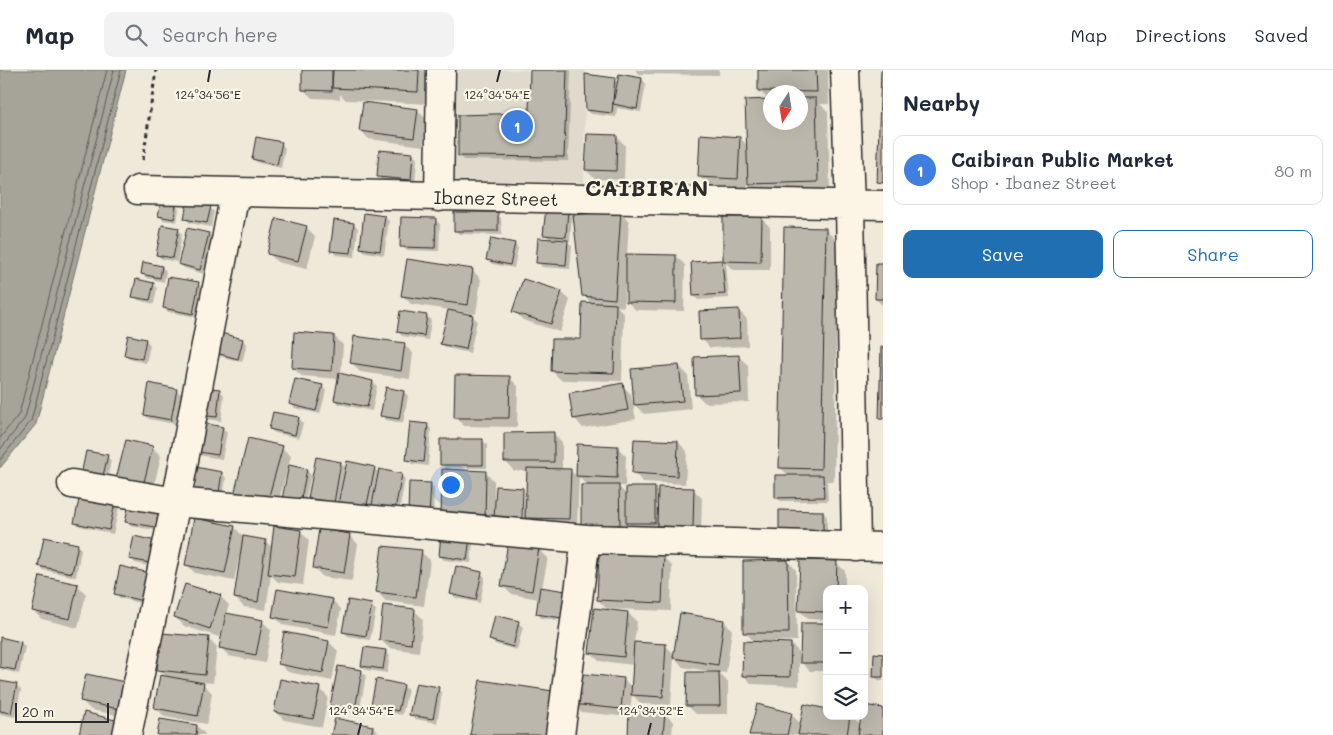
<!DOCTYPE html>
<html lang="en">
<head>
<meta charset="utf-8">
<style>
  body { margin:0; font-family:Mali,sans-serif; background:#f2f2f3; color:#1f2937 }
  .controls { position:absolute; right:15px; bottom:15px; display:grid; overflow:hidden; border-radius:10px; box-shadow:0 5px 20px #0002 }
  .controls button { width:45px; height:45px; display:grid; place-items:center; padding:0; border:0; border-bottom:1px solid #e0e1e3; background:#fff; color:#1f2937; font:25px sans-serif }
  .compass { position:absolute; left:763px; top:15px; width:45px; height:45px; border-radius:50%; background:#fff; box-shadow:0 5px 20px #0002; rotate:192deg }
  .scale { position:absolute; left:15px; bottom:12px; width:94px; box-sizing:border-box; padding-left:5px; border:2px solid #2b2b2b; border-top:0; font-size:14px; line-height:18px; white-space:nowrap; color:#2b2b2b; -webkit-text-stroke:4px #fcf5e5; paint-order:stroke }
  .you { position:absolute; left:450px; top:414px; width:18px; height:18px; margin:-12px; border:4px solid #fff; border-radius:50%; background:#1a73e8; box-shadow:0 0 0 8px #1a73e833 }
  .badge { display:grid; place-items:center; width:32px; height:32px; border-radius:50%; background:#1f6fb2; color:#fff; font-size:16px; font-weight:700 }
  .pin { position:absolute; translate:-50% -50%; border:2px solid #fff; box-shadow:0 1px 5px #0006 }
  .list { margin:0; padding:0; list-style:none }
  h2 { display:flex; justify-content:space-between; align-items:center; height:65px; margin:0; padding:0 20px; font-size:21px }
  h2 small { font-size:16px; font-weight:400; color:#747a83 }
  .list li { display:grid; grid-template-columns:32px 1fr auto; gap:15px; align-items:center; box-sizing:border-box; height:70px; margin:0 10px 10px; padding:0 10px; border:1px solid #e0e1e3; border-radius:10px }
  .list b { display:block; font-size:19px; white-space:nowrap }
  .list p { margin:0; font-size:16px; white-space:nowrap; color:#747a83 }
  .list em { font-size:16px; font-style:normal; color:#747a83 }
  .actions { display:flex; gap:10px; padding:15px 20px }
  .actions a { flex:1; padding:11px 0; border:1px solid #1f6fb2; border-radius:10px; text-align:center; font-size:18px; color:#1f6fb2 }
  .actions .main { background:#1f6fb2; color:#fff }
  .icon { flex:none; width:28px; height:28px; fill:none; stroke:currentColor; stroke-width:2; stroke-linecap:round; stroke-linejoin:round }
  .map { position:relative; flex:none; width:883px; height:665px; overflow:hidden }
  header { display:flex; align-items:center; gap:30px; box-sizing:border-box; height:70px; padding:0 25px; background:#fff; border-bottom:1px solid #e0e1e3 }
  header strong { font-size:24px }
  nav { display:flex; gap:28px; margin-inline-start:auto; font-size:18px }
  .search { width:350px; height:45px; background:#f2f2f3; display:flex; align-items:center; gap:12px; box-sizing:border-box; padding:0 18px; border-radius:10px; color:#747a83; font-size:19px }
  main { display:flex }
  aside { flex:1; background:#fff }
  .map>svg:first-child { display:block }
  .built { fill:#e0dacc }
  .water { fill:#a6a399; stroke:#75736d }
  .shadow { fill:#0003; fill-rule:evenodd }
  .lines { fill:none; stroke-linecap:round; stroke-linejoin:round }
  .shore { stroke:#5c5b57; stroke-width:1 }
  .building { fill:#bcb7ac; stroke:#2b2b2b }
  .minor-casing { stroke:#2b2b2b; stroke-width:31 }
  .path { stroke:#2b2b2b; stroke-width:3; stroke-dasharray:4 4; stroke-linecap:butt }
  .minor { stroke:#fcf5e5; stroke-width:28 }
  .ticks { fill:none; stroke:#2b2b2b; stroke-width:2 }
  .labels { text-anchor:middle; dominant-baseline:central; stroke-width:4.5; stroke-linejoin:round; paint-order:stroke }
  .street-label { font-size:18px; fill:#2b2b2b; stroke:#fcf5e5 }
  .district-label { font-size:22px; font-weight:bold; letter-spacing:1px; fill:#2b2b2b; stroke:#fcf5e5 }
  .ticks-label { font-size:12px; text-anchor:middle; fill:#2b2b2b; stroke:#fcf5e5; stroke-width:4.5; stroke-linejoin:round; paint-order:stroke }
</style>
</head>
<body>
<header>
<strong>Map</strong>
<div class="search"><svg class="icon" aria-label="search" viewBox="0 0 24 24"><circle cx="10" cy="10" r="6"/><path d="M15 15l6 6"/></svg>Search here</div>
<nav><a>Map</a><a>Directions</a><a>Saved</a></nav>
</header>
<main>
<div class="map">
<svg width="883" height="665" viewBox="0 0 883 665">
  <rect width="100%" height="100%" fill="#efe9da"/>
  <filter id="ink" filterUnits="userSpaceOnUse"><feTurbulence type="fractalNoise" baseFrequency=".02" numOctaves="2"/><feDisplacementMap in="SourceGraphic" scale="10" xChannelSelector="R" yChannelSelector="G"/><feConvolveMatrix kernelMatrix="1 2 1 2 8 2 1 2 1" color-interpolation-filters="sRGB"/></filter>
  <g filter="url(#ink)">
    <!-- built -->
    <path class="built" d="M449,0H585L584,112L448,111Z"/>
    <!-- water -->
    <path class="water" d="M0,0H126L36,354L0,398Z"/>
    <!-- shadow -->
    <path class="shadow" d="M303,0H432L430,34L346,30L340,24V29L312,28L303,19Z
      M531,0H571L568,91L463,90L459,85L530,45Z
      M635,0H719V5L639,4Z
      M760,0H828L829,34H820L828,42L830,124L762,126L749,114V108H747V117L709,116L700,107L740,68L748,76L769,30L760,21ZM771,22H801V52H771Z
      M614,9L618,13L642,9L646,14L641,42L617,38L616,47L591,44L587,40Z
      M417,40L426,49L423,76L369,69L360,60Z
      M616,66L625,75L624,110L595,109L586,100Z
      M281,73L285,78L281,98L258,93L253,89Z
      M413,84L417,89L415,114L382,111L378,107Z
      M175,134L179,139L177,152L163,150L159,146Z
      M210,138L214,142L211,157L190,153L185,148Z
      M567,141L572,145L570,171L566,170L572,176L570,199L542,197L538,192L550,170L545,164Z
      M620,142L629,151L627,185L676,186L685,195L684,241L636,240L627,232V212H625L624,237L617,236L624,244L622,311L561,310L552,301L582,271L592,234L584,225Z
      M497,144L501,148L502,165L459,164L455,160Z
      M385,147L389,151L384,185L365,182L361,178Z
      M725,148H761L770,157V200H733L726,193L729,228L698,230L694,226L722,192L724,194Z
      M435,150L440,154L439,181L406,180L401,176Z
      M354,154L358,158L355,187L336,185L332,180Z
      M306,157L315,166L307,199L277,192L269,183Z
      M178,159L182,164L177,192L162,189L157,185Z
      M826,160L838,172L834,411H827L828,431H780L776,427L789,406L780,397Z
      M208,164L213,168L204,204L184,198L179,194Z
      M514,174L518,178L514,198L492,194L488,189Z
      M877,195H883V236L876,229Z
      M162,197L166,201L164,212L147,208L142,204Z
      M472,200L481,209L476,244L457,241L456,243L472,246L477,250L470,283L446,278L442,274L449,240L411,234L402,225Z
      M198,213L203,218L197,247L168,242L164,238Z
      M153,214L157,218L154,234L138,230L134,226Z
      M561,222L570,230L560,262L523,250L514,241Z
      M738,240L747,249L748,276L710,278L702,269Z
      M427,246L431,250L428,270L402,266L398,262Z
      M334,266L343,275L341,305L373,312L377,316L372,341L339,334L335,330L339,309L302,306L293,298Z
      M146,270L150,275L146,293L129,289L125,285Z
      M242,270L247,274L242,292L215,285Z
      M404,275L413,283L410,309L360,302L352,293Z
      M739,287L748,295L749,332L705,333L697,325Z
      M679,296L688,305L691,339L644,344L633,333Z
      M509,307L518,316L517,357L464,356L455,347Z
      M622,315L631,324L636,349L583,358L575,349L570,324Z
      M322,316L326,321L320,344L295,338L291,334Z
      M176,320L181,324L175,354L149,349L145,345Z
      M220,320L224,325L221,351L204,349Z
      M404,322L408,326L403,353L386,350L382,345Z
      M299,348L303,353L299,368L275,363L270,359Z
      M427,355L431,359L428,396L412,394L408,390Z
      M222,358L227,362L222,389L198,385L193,381Z
      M553,363L562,372V400H570L577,407L578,375L617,377L626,386L625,416H618L627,425L654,418L659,423L693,419L702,428L701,465L667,464L660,457L632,456L628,453V463H591L582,455L588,417L579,407L577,458L535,456L526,447L525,453L523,452L524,421H521L520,452L499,451L494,445L493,458L442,394L483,371L487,375V398H450V401L485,402L494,411V429L522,419L527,424L528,401H514L506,392Z
      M678,372L687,381L685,414L643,412L634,403Z
      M152,377L161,386L152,424L126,418Z
      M282,378L291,386L276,441L244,433Z
      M107,386L111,391L106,414L82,405Z
      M341,393L346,398H374L379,403L401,405L405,409L398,448L319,437L310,428Z
      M290,397L307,400L311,405L304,436L288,433Z
      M222,403L226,408L222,433L190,427Z
      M410,413L430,414L434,418L433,450Z
      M115,434L119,438L113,464L80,456L75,452Z
      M130,435L163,444L160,461L131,456L126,452Z
      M823,442L827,447V465L784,464L780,460Z
      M234,457L243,466L266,471L272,478L300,461L309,470L303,515L278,512L271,505L266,540L244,537L235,528L241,487H239L234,511L195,503L186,494Z
      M349,465L358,474L352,511L323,507L314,498Z
      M442,465L473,472L471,493L444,490L440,486Z
      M135,468L159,498L135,493L131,488Z
      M77,475L81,479L76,507L43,500L39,496Z
      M539,479L548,488L542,518L566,551L541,548L537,543L539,529L511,524L502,515Z
      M421,482L430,490L424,536L386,531L377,522Z
      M663,487L672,496L671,541L609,539V541L598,530Z
      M788,491L796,500L797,571H770V573L791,574L802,585L827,555V601H810L799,590V616L752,614L743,605L755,573L745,562Z
      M836,492L845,501V519H827V550L808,549L799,540Z
      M121,498L151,536L120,528L115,524Z
      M481,503L485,507L480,533L456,528L452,524Z
      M77,515L86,524L78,558L42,549L33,541Z
      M220,526L229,535L226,544L263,552L271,560L265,593L229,586L220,577L224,556L223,555L219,567L184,556L175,547Z
      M332,530L341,539L336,565L283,555L274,546Z
      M371,536L376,540L370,570L348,566L344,562Z
      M415,541L423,549L419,582L389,578L380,569Z
      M628,543L637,552L634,573L665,575L675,585L724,551L732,560L726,603L718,602L728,612V644H696L687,635L715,602L683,597L674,587L671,635L641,634L632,624L630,641L664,643L673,652L672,665H629L630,647L581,642L572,633L623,609L633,618L634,595L599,591L590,582Z
      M518,553L523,557L517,580L495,574L490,570Z
      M0,568L21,573L25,577L19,604L0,599Z
      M208,569L217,577L213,613L201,612L212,623L207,654L165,647L156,638L167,608L159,599Z
      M329,572L338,581L332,611L288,602L279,593Z
      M386,581L390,586L387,603L367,600L362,596Z
      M875,584L883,585V611L878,610L874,606Z
      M362,601L366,606L359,644L336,640L331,636Z
      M87,605L132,648L91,640L82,631Z
      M0,612L17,616L21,620L15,647L0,644Z
      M403,616L408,620L402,645L377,639L372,635Z
      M319,618L328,627L322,657L284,650L275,641Z
      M438,619L442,623L437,653L415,649L411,645Z
      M758,636L792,645L801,654L827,646H852L861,655L864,646L865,636L883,640V665H750Z
      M197,656L206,665H158Z
      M373,657L381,665H332Z"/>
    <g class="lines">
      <!-- shore -->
      <path class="shore" d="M0,368L19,344L107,0
        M0,380L25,348L114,0
        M0,390L31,351L121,0"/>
    </g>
    <!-- building -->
    <path class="building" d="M302,0H332V21L302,20Z
      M333,0H419L418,22L332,18Z
      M530,0H567L564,87L458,86V45L529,43Z
      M758,0H816L817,22L758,21Z
      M881,0H883V113L877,112Z
      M585,4L615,8L612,43L586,40Z
      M619,4L642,8L637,39L613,34Z
      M801,28H816L818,112L748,114L745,30L771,29V52H801Z
      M363,32L418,39L414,68L359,61Z
      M587,64L617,65L616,101L585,100Z
      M700,64L740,67L738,109L698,107Z
      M256,67L282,72L277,95L252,89Z
      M379,80L413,83L411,110L377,107Z
      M161,131L176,133L174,149L158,146Z
      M187,132L211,136L207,153L184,149Z
      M546,138L568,139L566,167L543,165Z
      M621,141L615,229L582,226L573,145Z
      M454,142H498V161H454Z
      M364,143L385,146L380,181L360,178Z
      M401,147L436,148L435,178L400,177Z
      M723,147H762L761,192L723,191Z
      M276,148L307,156L298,191L267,184Z
      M334,150L354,153L351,183L330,181Z
      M162,155L179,158L173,188L156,185Z
      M784,157L826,158L821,399L779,398Z
      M187,158L209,163L200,200L178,194Z
      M491,168L515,173L510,195L486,190Z
      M538,168L568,170L566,195L536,193Z
      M626,184L676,185V233L626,232Z
      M407,189L473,199L468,235L401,226Z
      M722,190L725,224L693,226L691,192Z
      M143,192L162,196L160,208L141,204Z
      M876,193H883V229H875Z
      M168,207L199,212L193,244L163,238Z
      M136,209L154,213L150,230L132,227Z
      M523,209L562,221L551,254L512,242Z
      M582,232L616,234L614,303L551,301L552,269H581Z
      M739,239L740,268L700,270L699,241Z
      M448,240L473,245L466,279L440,274Z
      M400,241L427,245L424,266L397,262Z
      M214,261L243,269L238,289L209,281Z
      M294,262L334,265L332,301L292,298Z
      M128,265L146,269L142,289L124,285Z
      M354,266L405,273L401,301L350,293Z
      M881,277H883V349H879Z
      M739,285L741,323L695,325L694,287Z
      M679,295L683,331L634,335L631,299Z
      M339,303L373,311L367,337L334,330Z
      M455,305L510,306L509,348H454Z
      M295,309L323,315L316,341L289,334Z
      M149,313L177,319L171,350L144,345Z
      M623,313L628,340L573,349L569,323Z
      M201,317L220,319L217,347L198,345Z
      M386,317L404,321L399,349L380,346Z
      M273,342L299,347L295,365L269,359Z
      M198,352L223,357L218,385L192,381Z
      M410,352L428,354L424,392L406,390Z
      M554,362V392H504V363Z
      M248,368L283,376L267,433L234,425Z
      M440,369H483V395H440Z
      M634,369L678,371L677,406L632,403Z
      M126,370L153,376L143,416L116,409Z
      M577,374L618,376L617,408L576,406Z
      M86,381L108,385L102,410L81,405Z
      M316,387L341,392L334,433L308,428Z
      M347,391L375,397L366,439L338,434Z
      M289,395L307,399L300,433L282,429Z
      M190,396L222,402L218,429L185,423Z
      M527,398L571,399L569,449L525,448Z
      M379,399L402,404L394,444L371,440Z
      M442,399L486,401L485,450L441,449Z
      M775,405H823L824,427L775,428Z
      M409,412L431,413L429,447L408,445Z
      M581,415H619L620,455H581Z
      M496,416L523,418L522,449L494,447Z
      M626,417H655V453H626Z
      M658,417L694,418L693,457L657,456Z
      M80,425L115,433L109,460L74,453Z
      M129,434L159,438L156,457L125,452Z
      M779,440L823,441V462L779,460Z
      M194,448L235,456L225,503L185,495Z
      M274,456L301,460L295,507L268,504Z
      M319,459L350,464L344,503L313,498Z
      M441,463L470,467L467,490L439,486Z
      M134,466L160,472L155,494L129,489Z
      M243,466L266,470L258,532L234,528Z
      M44,467L78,474L72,503L38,496Z
      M508,472L539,478L532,521L501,516Z
      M382,476L422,480L416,527L376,522Z
      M599,483L664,485L662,533L597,530Z
      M788,490L789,563H743V491Z
      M800,490L837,491L836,519H827V542L798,541Z
      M120,496L154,504L147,532L114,524Z
      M456,496L482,502L476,530L450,524Z
      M40,506L78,514L70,549L32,541Z
      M185,514L221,525L210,559L174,547Z
      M540,517L566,521L562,548L536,544Z
      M277,519L333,529L328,557L272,547Z
      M348,530L372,534L366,566L342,562Z
      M383,535L415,539L411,574L379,570Z
      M594,538L628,542L624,587L589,583Z
      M226,543L263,550L256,585L219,578Z
      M680,543L724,550L718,595L673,588Z
      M495,545L519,551L513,577L489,570Z
      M801,553H827V593H800Z
      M284,562L329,571L323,603L278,594Z
      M161,563L209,567L205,605L157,600Z
      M0,567L21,572L15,600L0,597Z
      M743,571L791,573L790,607L742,606Z
      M634,572L666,574L663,627L631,625Z
      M364,577L386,580L383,599L361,596Z
      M874,583L883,584V607H873Z
      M338,596L362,600L355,640L330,636Z
      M687,602H719L720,636H686Z
      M574,603L624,608L621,639L571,634Z
      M86,604L130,613L124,640L80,631Z
      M160,605L204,613L198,646L154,638Z
      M280,609L320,617L313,649L274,642Z
      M376,609L404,615L398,641L371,635Z
      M480,610L553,621L546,665H470Z
      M0,611L17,614L11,643L0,641Z
      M416,613L439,617L433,649L409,645Z
      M757,634L792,643L787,665H749Z
      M804,634L827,639V646H850L847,665H798Z
      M864,635L883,638V665H858L861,646H864Z
      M629,640L665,642L663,665H628Z
      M84,642L119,651L115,665H79Z
      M335,648L373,656L371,665H331Z
      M160,649L197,655L196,665H157Z"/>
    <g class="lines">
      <defs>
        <path id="minor" d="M845,0L850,135L856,477
          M138,120L883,135
          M439,127L441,0
          M72,414L176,432L586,469L883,477
          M127,665L176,432L235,123
          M560,665L586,469"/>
      </defs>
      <!-- minor casing -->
      <use href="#minor" class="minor-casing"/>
      <!-- path -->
      <path class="path" d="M143,90L156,0"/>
      <!-- minor -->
      <use href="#minor" class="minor"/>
    </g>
  </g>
  <!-- ticks -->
  <path class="ticks" d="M208,12L210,0M497,12L500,0M358,665L361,653M648,665L651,653"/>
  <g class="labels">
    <!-- street labels -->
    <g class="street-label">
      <text transform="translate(496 128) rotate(1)">Ibanez Street</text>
    </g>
    <!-- district labels -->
    <g class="district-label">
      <text x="647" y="117">CAIBIRAN</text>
    </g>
  </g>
  <g class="ticks-label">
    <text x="208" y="29">124°34'56"E</text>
    <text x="497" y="29">124°34'54"E</text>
    <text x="361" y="645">124°34'54"E</text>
    <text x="651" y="645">124°34'52"E</text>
  </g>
</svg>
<div class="controls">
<button>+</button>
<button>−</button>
<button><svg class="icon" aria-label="layers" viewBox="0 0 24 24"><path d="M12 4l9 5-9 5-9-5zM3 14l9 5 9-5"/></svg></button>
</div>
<svg class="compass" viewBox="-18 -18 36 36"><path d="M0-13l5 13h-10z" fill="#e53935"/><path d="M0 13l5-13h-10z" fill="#747a83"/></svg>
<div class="scale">20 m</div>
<div class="you"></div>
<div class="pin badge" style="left:517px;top:56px;background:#3f7fe0">1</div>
</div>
<aside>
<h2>Nearby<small></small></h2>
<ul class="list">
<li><span class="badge" style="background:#3f7fe0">1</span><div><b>Caibiran Public Market</b><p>Shop · Ibanez Street</p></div><em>80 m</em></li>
</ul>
<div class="actions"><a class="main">Save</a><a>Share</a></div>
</aside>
</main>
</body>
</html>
